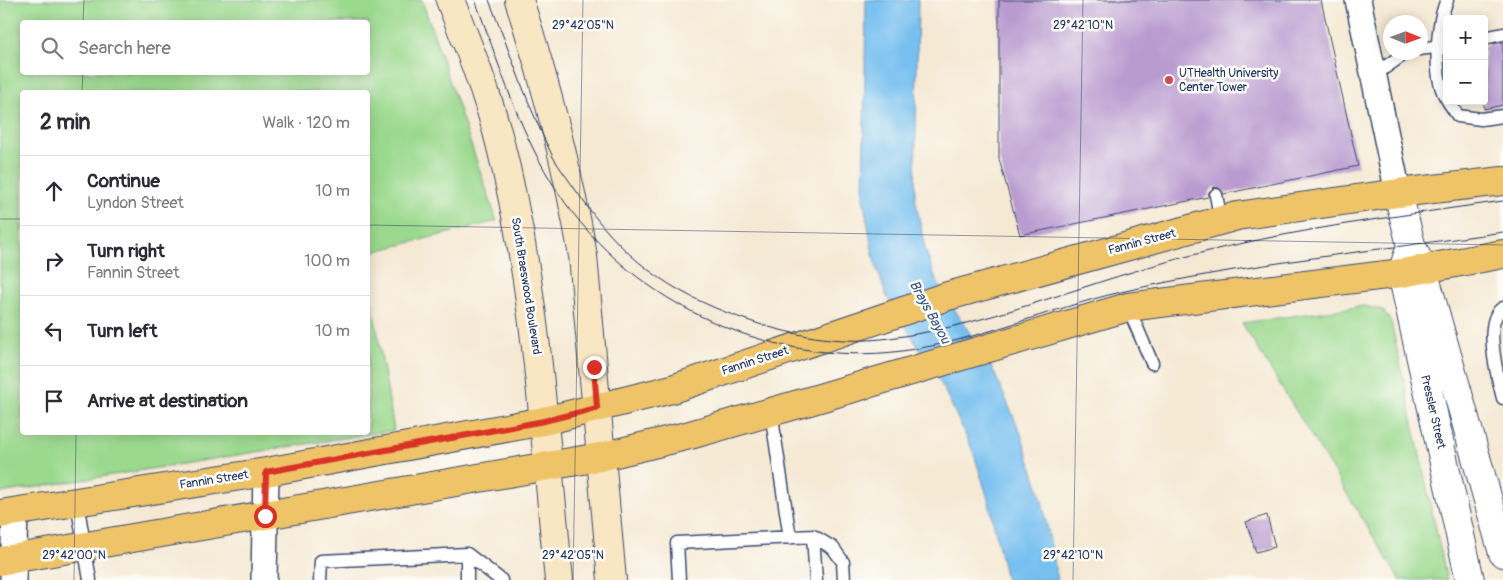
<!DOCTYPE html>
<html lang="en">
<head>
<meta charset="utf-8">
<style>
  body { margin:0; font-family:Pangolin,sans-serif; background:#f2f2f3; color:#2b2b33 }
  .controls { position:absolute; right:15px; top:15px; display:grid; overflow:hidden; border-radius:5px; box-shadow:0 2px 12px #0003 }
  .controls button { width:45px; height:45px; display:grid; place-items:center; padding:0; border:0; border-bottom:1px solid #e1e1e2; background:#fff; color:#2b2b33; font:25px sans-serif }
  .compass { position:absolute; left:1383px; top:15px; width:45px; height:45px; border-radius:50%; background:#fff; box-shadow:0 2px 12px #0003; rotate:91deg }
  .stop { position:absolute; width:15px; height:15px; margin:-11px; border:4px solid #d93025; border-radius:50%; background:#fff }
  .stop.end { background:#d93025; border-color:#fff; box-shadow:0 1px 5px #0008 }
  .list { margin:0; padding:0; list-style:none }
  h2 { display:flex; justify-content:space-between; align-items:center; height:65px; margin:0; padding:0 20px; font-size:21px }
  h2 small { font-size:16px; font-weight:400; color:#7c7c81 }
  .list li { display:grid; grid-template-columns:32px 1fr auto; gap:15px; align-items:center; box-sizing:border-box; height:70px; padding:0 20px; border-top:1px solid #e1e1e2 }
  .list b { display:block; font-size:19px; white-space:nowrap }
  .list p { margin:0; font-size:16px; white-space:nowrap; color:#7c7c81 }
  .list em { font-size:16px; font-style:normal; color:#7c7c81 }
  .icon { flex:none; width:28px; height:28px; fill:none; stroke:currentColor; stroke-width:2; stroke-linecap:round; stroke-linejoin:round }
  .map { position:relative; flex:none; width:1503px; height:580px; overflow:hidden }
  .search { position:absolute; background:#fff; box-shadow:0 2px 12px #0003; left:20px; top:20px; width:350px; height:55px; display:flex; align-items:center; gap:12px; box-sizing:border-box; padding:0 18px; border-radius:5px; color:#7c7c81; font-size:19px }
  .panel { position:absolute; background:#fff; box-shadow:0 2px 12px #0003; left:20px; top:90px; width:350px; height:345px; border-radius:5px }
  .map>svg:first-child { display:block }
  .green { fill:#9bd98e; stroke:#5b8476; fill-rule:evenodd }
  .water { fill:#77c0f0; stroke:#4978a7 }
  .building { fill:#b99bd0 }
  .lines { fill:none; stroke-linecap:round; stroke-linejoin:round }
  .service-casing { stroke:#3c4b70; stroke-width:15 }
  .minor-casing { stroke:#3c4b70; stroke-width:28 }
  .tertiary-casing { stroke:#3c4b70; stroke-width:30 }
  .secondary-casing { stroke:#3c4b70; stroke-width:30 }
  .primary-casing { stroke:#3c4b70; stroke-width:30 }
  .service { stroke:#fff; stroke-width:12 }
  .minor { stroke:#fff; stroke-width:25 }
  .tertiary { stroke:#fff; stroke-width:28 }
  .secondary { stroke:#f9e7c3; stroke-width:28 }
  .primary { stroke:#efc469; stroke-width:28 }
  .tram { stroke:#1b2f5e; stroke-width:1 }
  .route { stroke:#d93025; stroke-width:6 }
  .ticks { fill:none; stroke:#1b2f5e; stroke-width:1; stroke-opacity:0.45 }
  .poi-dot { fill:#d1495b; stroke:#fdfcf7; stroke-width:2 }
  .labels { text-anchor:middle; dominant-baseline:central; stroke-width:5; stroke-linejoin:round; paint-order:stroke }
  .poi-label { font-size:12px; fill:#1b2f5e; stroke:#fdfcf7; text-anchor:start }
  .street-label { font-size:12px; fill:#1b2f5e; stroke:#fdfcf7 }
  .water-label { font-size:14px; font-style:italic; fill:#375a8a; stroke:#fdfcf7 }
  .ticks-label { font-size:12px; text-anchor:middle; fill:#1b2f5e; stroke:#fdfcf7; stroke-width:5; stroke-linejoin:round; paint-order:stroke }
</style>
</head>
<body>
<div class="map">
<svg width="1503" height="580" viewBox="0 0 1503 580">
  <rect width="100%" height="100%" fill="#fdfcf7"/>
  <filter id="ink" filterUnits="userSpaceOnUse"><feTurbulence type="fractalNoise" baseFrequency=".02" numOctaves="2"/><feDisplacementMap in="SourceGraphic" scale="10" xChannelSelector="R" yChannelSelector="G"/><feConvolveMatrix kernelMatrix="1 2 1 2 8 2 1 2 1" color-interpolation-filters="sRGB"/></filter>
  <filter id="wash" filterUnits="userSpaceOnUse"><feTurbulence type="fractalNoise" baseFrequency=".0096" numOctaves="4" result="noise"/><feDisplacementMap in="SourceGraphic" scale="20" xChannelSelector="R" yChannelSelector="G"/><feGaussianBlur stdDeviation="1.12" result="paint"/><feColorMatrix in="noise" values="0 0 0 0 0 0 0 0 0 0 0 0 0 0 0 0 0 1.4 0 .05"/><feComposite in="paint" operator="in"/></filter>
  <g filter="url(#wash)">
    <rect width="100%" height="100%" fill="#f5e9d4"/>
    <!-- green -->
    <path class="green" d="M0,0H422L497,221L368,253V92H22V432H368V277L394,430L0,493ZM22,22H368V72H22Z
      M1363,306L1383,310L1391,322L1447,580H1400L1242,323Z"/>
    <!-- water -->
    <path class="water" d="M866,0H918L915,197L925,249L936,280L993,370L1021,434L1041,496L1058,580H1006L989,502L973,451L943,387L886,295L874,260L863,198Z"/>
    <g id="blocks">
      <!-- building -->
      <path class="building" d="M999,0H1321L1358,166L1224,194L1219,188L1214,187L1209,192L1208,197L1020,235L999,159Z
        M1503,42V105L1484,109V46Z
        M1267,515L1275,547L1256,552L1246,522Z"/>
    </g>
  </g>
  <g filter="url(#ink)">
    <use href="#blocks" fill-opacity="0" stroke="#3c4b70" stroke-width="1"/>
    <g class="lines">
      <defs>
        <path id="service" d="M1484,38L1503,34
          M1420,49L1447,45
          M1374,75L1407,52
          M1447,99C1432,78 1437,23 1447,0
          M1448,101L1458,116L1481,119L1503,116
          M1216,195L1221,221
          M1128,307L1152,363
          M1503,308C1482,320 1498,379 1503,398
          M771,412L790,538
          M77,502L90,580
          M813,536L816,580
          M320,580L321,561L467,554L501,580
          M467,580V554
          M679,580L677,543L813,536L833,548L843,562L844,580"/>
        <path id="minor" d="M1358,0L1398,193
          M13,580L15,511
          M264,580L266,472"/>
        <path id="tertiary" d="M1398,193L1411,245L1423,270L1503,553
          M1409,252L1402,273L1470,580"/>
        <path id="secondary" d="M450,0C468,45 487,92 499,139C536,283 544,432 559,580
          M519,0C546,84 568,169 583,256L612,580"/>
        <path id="primary" d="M0,514L266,472L544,421L672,389L948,296L1237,216L1398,193L1503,181
          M0,561L600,457L690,435L806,402L1128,307L1402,273L1503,254"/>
      </defs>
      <!-- service casing -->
      <use href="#service" class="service-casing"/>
      <!-- minor casing -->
      <use href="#minor" class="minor-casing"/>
      <!-- tertiary casing -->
      <use href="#tertiary" class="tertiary-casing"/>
      <!-- secondary casing -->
      <use href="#secondary" class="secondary-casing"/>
      <!-- primary casing -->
      <use href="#primary" class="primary-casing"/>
      <!-- service -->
      <use href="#service" class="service"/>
      <!-- minor -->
      <use href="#minor" class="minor"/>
      <!-- tertiary -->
      <use href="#tertiary" class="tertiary"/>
      <!-- secondary -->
      <use href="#secondary" class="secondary"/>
      <!-- primary -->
      <use href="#primary" class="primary"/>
      <!-- tram -->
      <path class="tram" d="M475,0C498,60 517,126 551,181C621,298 766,369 902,351C977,341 1048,309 1121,292C1247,263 1375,251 1503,232
        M489,0C510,52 528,107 553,157C560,169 569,180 577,192C621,257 668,292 741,318C789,335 839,345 890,338C985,326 1077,286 1170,261C1279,231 1391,217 1503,201"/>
    </g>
  </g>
  <g class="lines" filter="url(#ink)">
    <!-- route -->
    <path class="route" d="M265,516L266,472L544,421L597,408L594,367"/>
  </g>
  <!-- ticks -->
  <path class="ticks" d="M83,22L84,0M82,92L83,72M0,219H22M368,225L1503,245M74,580L76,432M573,580L583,0M1073,580L1083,0"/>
  <!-- markers -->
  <circle class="poi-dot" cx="1169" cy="80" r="5"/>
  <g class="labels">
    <!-- poi labels -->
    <g class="poi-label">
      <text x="1179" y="73">UTHealth University<tspan x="1179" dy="14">Center Tower</tspan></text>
    </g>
    <!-- street labels -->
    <g class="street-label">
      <text transform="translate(1142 242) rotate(-15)">Fannin Street</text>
      <text transform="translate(526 286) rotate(81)">South Braeswood Boulevard</text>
      <text transform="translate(755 361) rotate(-18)">Fannin Street</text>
      <text transform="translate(1433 412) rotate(77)">Pressler Street</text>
      <text transform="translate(214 480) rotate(-9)">Fannin Street</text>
    </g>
    <!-- water labels -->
    <g class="water-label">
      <text transform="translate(930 312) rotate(61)">Brays Bayou</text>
    </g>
  </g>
  <g class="ticks-label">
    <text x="583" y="29">29°42'05"N</text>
    <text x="1083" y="29">29°42'10"N</text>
    <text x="74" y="559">29°42'00"N</text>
    <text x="573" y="559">29°42'05"N</text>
    <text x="1073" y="559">29°42'10"N</text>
  </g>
</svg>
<div class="controls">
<button>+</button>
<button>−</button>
</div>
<svg class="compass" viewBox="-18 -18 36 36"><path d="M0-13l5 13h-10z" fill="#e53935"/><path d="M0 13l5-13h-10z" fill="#7c7c81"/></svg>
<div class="stop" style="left:265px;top:516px"></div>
<div class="stop end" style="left:594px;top:367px"></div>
<div class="search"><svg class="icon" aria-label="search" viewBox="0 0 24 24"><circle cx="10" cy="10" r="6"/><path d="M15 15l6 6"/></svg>Search here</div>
<section class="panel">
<h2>2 min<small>Walk · 120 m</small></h2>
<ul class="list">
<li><svg class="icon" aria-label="ahead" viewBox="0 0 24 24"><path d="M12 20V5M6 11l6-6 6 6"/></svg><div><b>Continue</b><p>Lyndon Street</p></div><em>10 m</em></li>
<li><svg class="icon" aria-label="right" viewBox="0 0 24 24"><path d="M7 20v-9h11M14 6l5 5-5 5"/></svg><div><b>Turn right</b><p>Fannin Street</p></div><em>100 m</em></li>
<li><svg class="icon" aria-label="left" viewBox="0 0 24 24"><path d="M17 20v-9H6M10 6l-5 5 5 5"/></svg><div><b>Turn left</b></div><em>10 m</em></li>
<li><svg class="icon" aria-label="arrive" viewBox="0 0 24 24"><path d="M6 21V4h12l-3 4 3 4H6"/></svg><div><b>Arrive at destination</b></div></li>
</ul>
</section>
</div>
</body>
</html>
